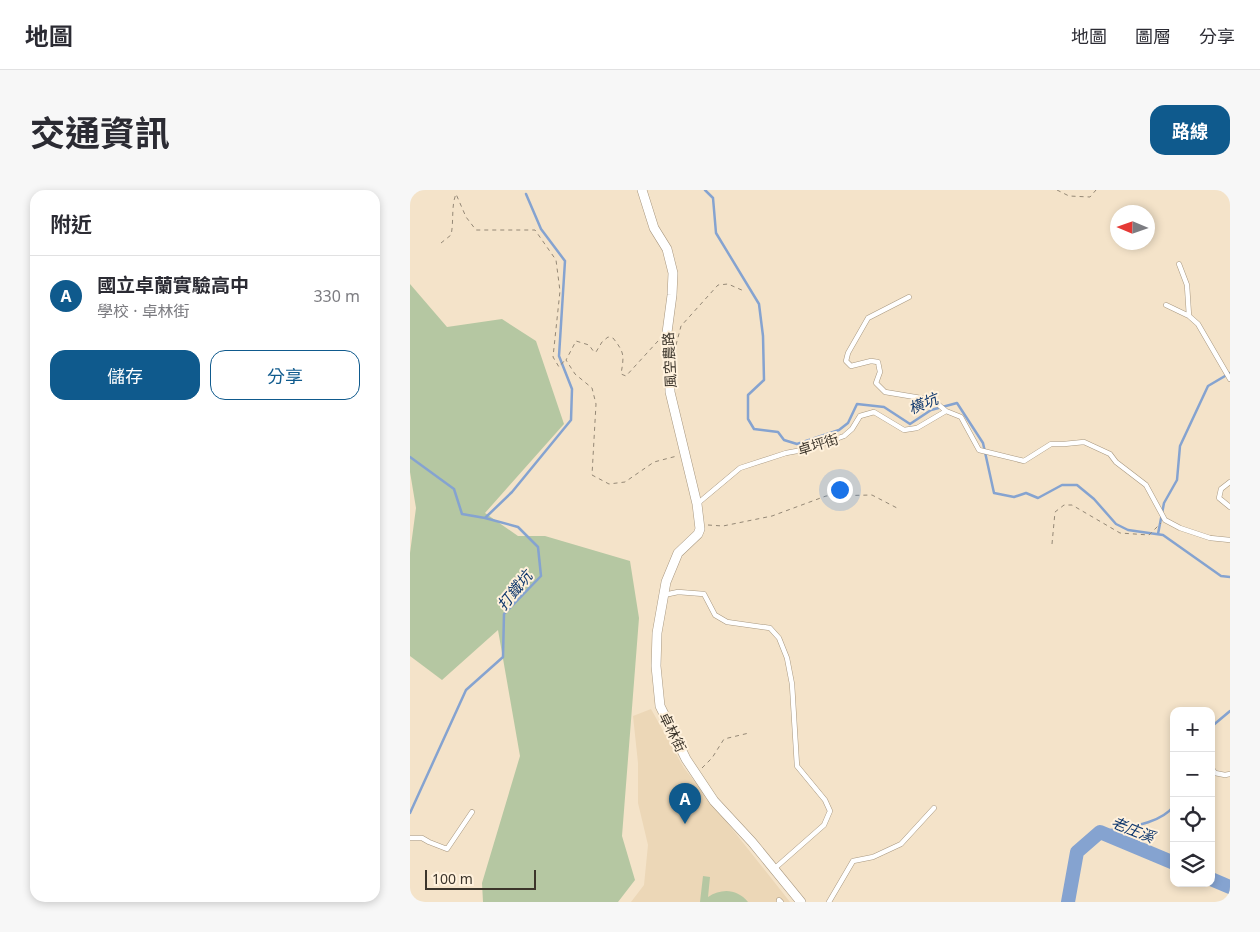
<!DOCTYPE html>
<html lang="zh-TW">
<head>
<meta charset="utf-8">
<style>
  body { margin:0; font-family:"Noto Sans","Noto Sans TC",sans-serif; background:#f7f7f7; color:#2b2b33 }
  .controls { position:absolute; right:15px; bottom:15px; display:grid; overflow:hidden; border-radius:10px; box-shadow:0 2px 8px #0003 }
  .controls button { width:45px; height:45px; display:grid; place-items:center; padding:0; border:0; border-bottom:1px solid #e1e1e2; background:#fff; color:#2b2b33; font:25px sans-serif }
  .compass { position:absolute; left:700px; top:15px; width:45px; height:45px; border-radius:50%; background:#fff; box-shadow:0 2px 8px #0003; rotate:272deg }
  .scale { position:absolute; left:15px; bottom:12px; width:111px; box-sizing:border-box; padding-left:5px; border:2px solid #3c352b; border-top:0; font-size:14px; line-height:18px; white-space:nowrap; color:#3c352b; -webkit-text-stroke:4px #fff1dc; paint-order:stroke }
  .you { position:absolute; left:429px; top:299px; width:18px; height:18px; margin:-12px; border:4px solid #fff; border-radius:50%; background:#1a73e8; box-shadow:0 0 0 8px #1a73e833 }
  .badge { display:grid; place-items:center; width:32px; height:32px; border-radius:50%; background:#0f5a8d; color:#fff; font-size:16px; font-weight:700 }
  .pin { position:absolute; translate:-50% -41px; filter:drop-shadow(0 1px 2px #0008) }
  .pin::after { content:''; position:absolute; top:26px; width:18px; height:15px; background:inherit; clip-path:polygon(0 0,100% 0,50% 100%) }
  .list { margin:0; padding:0; list-style:none }
  h2 { display:flex; justify-content:space-between; align-items:center; height:65px; margin:0; padding:0 20px; font-size:21px }
  h2 small { font-size:16px; font-weight:400; color:#7c7c81 }
  .list li { display:grid; grid-template-columns:32px 1fr auto; gap:15px; align-items:center; box-sizing:border-box; height:80px; padding:0 20px; border-top:1px solid #e1e1e2 }
  .list b { display:block; font-size:19px; white-space:nowrap }
  .list p { margin:0; font-size:16px; white-space:nowrap; color:#7c7c81 }
  .list em { font-size:16px; font-style:normal; color:#7c7c81 }
  .actions { display:flex; gap:10px; padding:15px 20px }
  .actions a { flex:1; padding:11px 0; border:1px solid #0f5a8d; border-radius:15px; text-align:center; font-size:18px; color:#0f5a8d }
  .actions .main { background:#0f5a8d; color:#fff }
  .icon { flex:none; width:28px; height:28px; fill:none; stroke:currentColor; stroke-width:2; stroke-linecap:round; stroke-linejoin:round }
  .map { position:relative; flex:none; width:820px; height:712px; overflow:hidden; border-radius:15px }
  header { display:flex; align-items:center; gap:30px; box-sizing:border-box; height:70px; padding:0 25px; background:#fff; border-bottom:1px solid #e1e1e2 }
  header strong { font-size:24px }
  nav { display:flex; gap:28px; margin-inline-start:auto; font-size:18px }
  .intro { display:flex; align-items:center; justify-content:space-between; box-sizing:border-box; height:120px; padding:0 30px }
  h1 { margin:0; font-size:35px }
  .button { padding:12px 22px; border-radius:15px; background:#0f5a8d; color:#fff; font-size:18px; font-weight:700 }
  main { display:flex; gap:30px; padding:0 30px }
  aside { flex:1; background:#fff; border-radius:15px; box-shadow:0 2px 8px #0003 }
  .map>svg:first-child { display:block }
  .built { fill:#ecd7b7 }
  .green { fill:#b5c7a2 }
  .lines { fill:none; stroke-linecap:round; stroke-linejoin:round }
  .stream { stroke:#85a3d0; stroke-width:2.5 }
  .river { stroke:#85a3d0; stroke-width:14 }
  .lane-casing { stroke:#a89880; stroke-width:5.5 }
  .street-casing { stroke:#a89880; stroke-width:10 }
  .path { stroke:#948876; stroke-width:1; stroke-dasharray:4 4; stroke-linecap:butt }
  .lane { stroke:#fff; stroke-width:4.5 }
  .street { stroke:#fff; stroke-width:9 }
  .labels { text-anchor:middle; dominant-baseline:central; stroke-width:4; stroke-linejoin:round; paint-order:stroke }
  .street-label { font-size:14px; fill:#3c352b; stroke:#fff1dc }
  .water-label { font-size:15px; font-style:italic; fill:#10386e; stroke:#fff1dc }
</style>
</head>
<body>
<header>
<strong>地圖</strong>
<nav><a>地圖</a><a>圖層</a><a>分享</a></nav>
</header>
<div class="intro"><h1>交通資訊</h1><a class="button">路線</a></div>
<main>
<aside>
<h2>附近<small></small></h2>
<ul class="list">
<li><span class="badge">A</span><div><b>國立卓蘭實驗高中</b><p>學校 · 卓林街</p></div><em>330 m</em></li>
</ul>
<div class="actions"><a class="main">儲存</a><a>分享</a></div>
</aside>
<div class="map">
<svg width="820" height="712" viewBox="0 0 820 712">
  <rect width="100%" height="100%" fill="#f4e3c9"/>
  <!-- built -->
  <path class="built" d="M241,519L274,578L380,712H221L234,695L238,655L228,613V573L223,526Z"/>
  <!-- green -->
  <path class="green" d="M0,94L37,137L92,129L126,151L154,234L75,323L108,346H135L220,371L229,428L212,646L225,690L208,712H73L72,693L110,566L88,440L32,490L0,466V363L6,318L0,282Z
    M293,686L300,687L298,707C312,698 327,699 338,712H290Z"/>
  <g class="lines">
    <!-- stream -->
    <path class="stream" d="M295,0L303,8L306,43L349,114L353,146L354,190L338,205V229L344,239L368,242L374,250L387,254L429,240L438,233L447,214L474,217L500,234L521,220L547,213L573,253L584,303L604,307L616,303L628,308L652,295H667L684,309L706,334L718,340L753,345L811,386L820,387
      M0,267L44,299L52,324L75,328L108,337L128,357L131,386L94,424L93,467L56,500L0,623
      M75,328L102,302L161,230L162,199L149,166L155,71L131,39L116,4
      M748,344L754,313L767,290L770,256L798,196L820,183
      M801,537L820,521
      M690,642C714,637 748,636 764,616"/>
    <!-- river -->
    <path class="river" d="M801,689L820,697
      M658,712L667,662L690,642L764,673"/>
    <defs>
      <path id="lane" d="M769,74L777,95L779,126L788,134L820,189
        M499,107L458,128L438,163L436,171L441,176L461,171L468,172L470,182L466,193L475,202L523,210L536,221
        M756,115L779,126
        M820,292L811,299L809,308L820,317
        M287,314L330,278L376,263L398,259L434,246L442,239L450,226L464,222L494,240L507,238L536,221L551,227L569,260L614,271L641,254H654L674,252L700,264L706,272L736,295L755,330L770,338L800,348L820,350
        M254,405L268,402L294,404L305,425L317,432L360,438L369,448L377,468L382,494L387,576L415,610L420,621L414,635L364,679
        M801,577L805,583L815,585L820,584
        M0,648H12L19,652L37,659L62,622
        M369,712V710L371,712
        M419,712L443,671L463,667L491,654L524,618"/>
      <path id="street" d="M232,0L244,38L257,59L263,83L262,105L256,150L259,167L260,202L287,314L290,339L288,344L268,363L256,392L247,443L246,476L250,516L276,569L304,611L342,652L391,712"/>
    </defs>
    <!-- lane casing -->
    <use href="#lane" class="lane-casing"/>
    <!-- street casing -->
    <use href="#street" class="street-casing"/>
    <!-- path -->
    <path class="path" d="M647,0L659,6L680,7L686,0
      M31,53L41,45C44,32 41,16 46,4L56,27L66,40H125L146,70L150,101L143,167L149,177L155,170
      M248,151L216,186L211,184C214,166 215,163 203,148L198,147L192,152L186,162H184L179,155L166,151L156,170L165,184L182,198L186,214L182,285L199,294L215,292L244,272L267,266
      M266,155L271,136L308,95L318,94L334,101
      M298,335L313,336L362,326L416,306L462,305L487,318
      M642,354L645,322L654,315H662L710,343L739,345L751,333
      M292,578L302,568L314,549L339,543"/>
    <!-- lane -->
    <use href="#lane" class="lane"/>
    <!-- street -->
    <use href="#street" class="street"/>
  </g>
  <g class="labels">
    <!-- street labels -->
    <g class="street-label">
      <text transform="translate(259 170) rotate(-93)">風空農路</text>
      <text transform="translate(408 254) rotate(-17)">卓坪街</text>
      <text transform="translate(263 542) rotate(64)">卓林街</text>
    </g>
    <!-- water labels -->
    <g class="water-label">
      <text transform="translate(513 213) rotate(-22)">橫坑</text>
      <text transform="translate(104 400) rotate(-51)">打鐵坑</text>
      <text transform="translate(723 639) rotate(22)">老庄溪</text>
    </g>
  </g>
</svg>
<div class="controls">
<button>+</button>
<button>−</button>
<button><svg class="icon" aria-label="locate" viewBox="0 0 24 24"><circle cx="12" cy="12" r="6"/><path d="M12 2v4M12 18v4M2 12h4M18 12h4"/></svg></button>
<button><svg class="icon" aria-label="layers" viewBox="0 0 24 24"><path d="M12 4l9 5-9 5-9-5zM3 14l9 5 9-5"/></svg></button>
</div>
<svg class="compass" viewBox="-18 -18 36 36"><path d="M0-13l5 13h-10z" fill="#e53935"/><path d="M0 13l5-13h-10z" fill="#7c7c81"/></svg>
<div class="scale">100 m</div>
<div class="you"></div>
<div class="pin badge" style="left:275px;top:634px">A</div>
</div>
</main>
</body>
</html>
